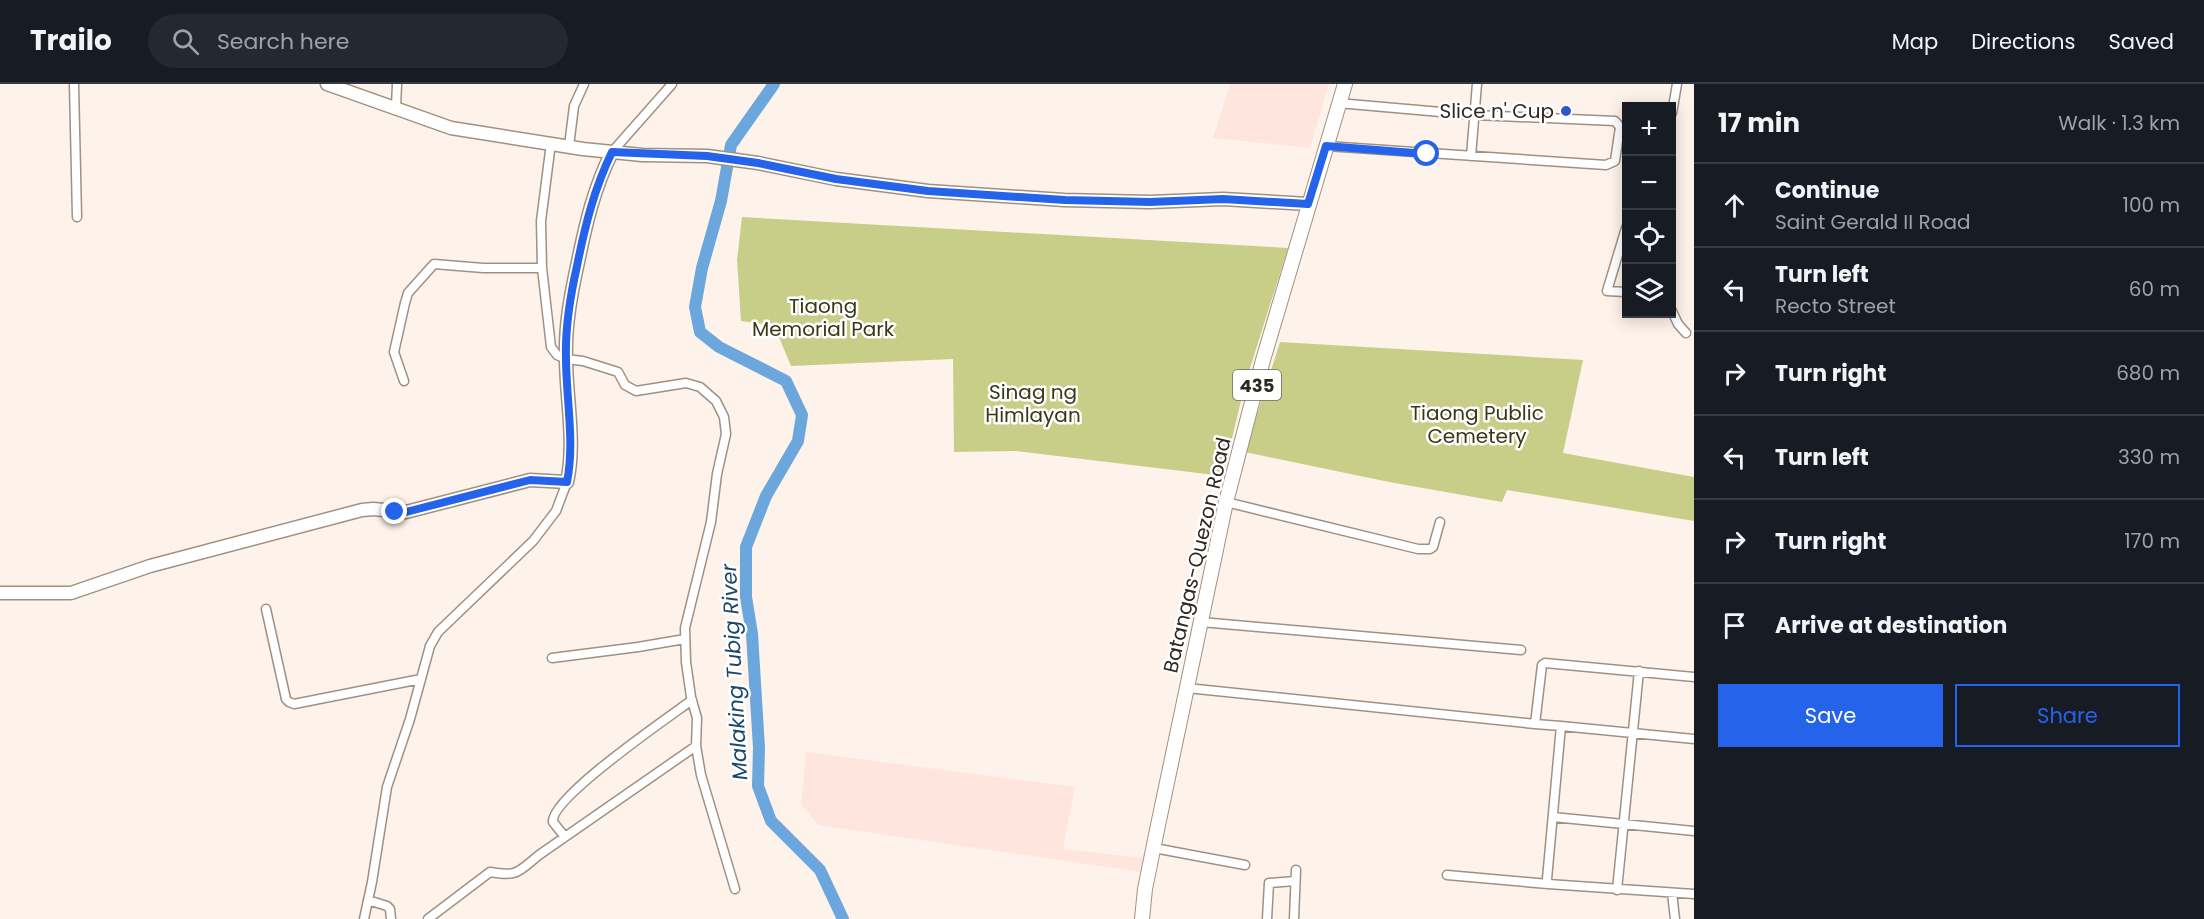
<!DOCTYPE html>
<html lang="en">
<head>
<meta charset="utf-8">
<style>
  body { margin:0; font-family:Poppins,sans-serif; background:#242831; color:#f1f3f6 }
  .controls { position:absolute; right:18px; top:18px; display:grid; overflow:hidden; border-radius:0px; box-shadow:0 3px 15px #0003 }
  .controls button { width:54px; height:54px; display:grid; place-items:center; padding:0; border:0; border-bottom:2px solid #363941; background:#171b24; color:#f1f3f6; font:30px sans-serif }
  .stop { position:absolute; width:18px; height:18px; margin:-14px; border:4px solid #2563eb; border-radius:50%; background:#fff }
  .stop.end { background:#2563eb; border-color:#fff; box-shadow:0 2px 6px #0008 }
  .list { margin:0; padding:0; list-style:none }
  h2 { display:flex; justify-content:space-between; align-items:center; height:78px; margin:0; padding:0 24px; font-size:26px }
  h2 small { font-size:20px; font-weight:400; color:#9ea1a6 }
  .list li { display:grid; grid-template-columns:39px 1fr auto; gap:18px; align-items:center; box-sizing:border-box; height:84px; padding:0 24px; border-top:2px solid #363941 }
  .list b { display:block; font-size:22px; white-space:nowrap }
  .list p { margin:0; font-size:20px; white-space:nowrap; color:#9ea1a6 }
  .list em { font-size:20px; font-style:normal; color:#9ea1a6 }
  .actions { display:flex; gap:12px; padding:18px 24px }
  .actions a { flex:1; padding:14px 0; border:2px solid #2563eb; border-radius:0px; text-align:center; font-size:21px; color:#2563eb }
  .actions .main { background:#2563eb; color:#fff }
  .icon { flex:none; width:33px; height:33px; fill:none; stroke:currentColor; stroke-width:2; stroke-linecap:round; stroke-linejoin:round }
  .map { position:relative; flex:none; width:1694px; height:835px; overflow:hidden }
  header { display:flex; align-items:center; gap:36px; box-sizing:border-box; height:84px; padding:0 30px; background:#171b24; border-bottom:2px solid #363941 }
  header strong { font-size:28px }
  nav { display:flex; gap:33px; margin-inline-start:auto; font-size:21px }
  .search { width:420px; height:54px; background:#242831; display:flex; align-items:center; gap:15px; box-sizing:border-box; padding:0 21px; border-radius:33px; color:#9ea1a6; font-size:22px }
  main { display:flex }
  aside { flex:1; background:#171b24 }
  .map>svg:first-child { display:block }
  .industrial { fill:#fee5dd }
  .green { fill:#c8cd88 }
  .lines { fill:none; stroke-linecap:round; stroke-linejoin:round }
  .river { stroke:#6ba7dd; stroke-width:12 }
  .street-casing { stroke:#a09082; stroke-width:11 }
  .secondary-casing { stroke:#a09082; stroke-width:15 }
  .primary-casing { stroke:#a09082; stroke-width:16 }
  .street { stroke:#fff; stroke-width:8 }
  .secondary { stroke:#fff; stroke-width:12 }
  .primary { stroke:#fff; stroke-width:14 }
  .route { stroke:#2563eb; stroke-width:8 }
  .poi-dot { fill:#3455c6; stroke:#fff; stroke-width:2 }
  .labels { text-anchor:middle; dominant-baseline:central; stroke-width:5; stroke-linejoin:round; paint-order:stroke }
  .shield { fill:#fff; stroke:#6d6864; stroke-width:1.5 }
  .shield-label { font-size:18px; font-weight:bold; fill:#2e2822 }
  .poi-label { font-size:20px; fill:#2e2822; stroke:#fff; text-anchor:end }
  .park-label { font-size:20px; fill:#363816; stroke:#fff }
  .street-label { font-size:20px; fill:#2e2822; stroke:#fff }
  .water-label { font-size:21px; font-style:italic; fill:#1b476b; stroke:#fff }
</style>
</head>
<body>
<header>
<strong>Trailo</strong>
<div class="search"><svg class="icon" aria-label="search" viewBox="0 0 24 24"><circle cx="10" cy="10" r="6"/><path d="M15 15l6 6"/></svg>Search here</div>
<nav><a>Map</a><a>Directions</a><a>Saved</a></nav>
</header>
<main>
<div class="map">
<svg width="1694" height="835" viewBox="0 0 1694 835">
  <rect width="100%" height="100%" fill="#fef3ea"/>
  <!-- industrial -->
  <path class="industrial" d="M1230,0H1329L1310,64L1213,54Z
    M806,668L1075,703L1063,765L1144,774L1141,788L818,741L801,720Z"/>
  <!-- green -->
  <path class="green" d="M742,133L1288,164L1245,300L1223,392L1015,367L954,368L953,275L791,282L774,241L741,237L737,176Z
    M1280,258L1583,276L1563,369L1694,393V437L1507,406L1502,418L1389,398L1245,368Z"/>
  <g class="lines">
    <!-- river -->
    <path class="river" d="M774,0L731,61L721,117L702,184L695,223L700,248L719,263L786,297L802,331L798,357L766,412L746,463V513L752,550L759,664L758,702L771,737L820,786L843,835"/>
    <defs>
      <path id="street" d="M74,0L77,133
        M396,23L397,0
        M1672,29L1677,0
        M551,59L541,137L542,184L551,263L557,271L566,275L583,277L618,288L625,301L636,307L686,299L700,303L716,317L724,333L726,350L717,390L711,438L685,544L686,578L691,613L697,634L696,662L701,691L735,805
        M569,62L574,22L584,0
        M1326,62L1606,81L1615,77L1620,43L1615,37L1475,31L1338,19
        M612,68L672,0
        M1471,72L1477,0
        M1626,144L1607,207L1626,208
        M1672,227L1678,240L1686,249
        M404,297L394,268L405,219L408,209L434,180L483,184H542
        M1226,418L1418,465H1430L1433,463L1440,438
        M266,525L286,615L289,618L294,620L421,595
        M1201,538L1521,566
        M552,574L638,563L685,555
        M1187,604L1535,640L1542,581L1545,579L1694,593
        M1535,640L1561,642L1547,795L1548,800L1694,810
        M1561,642L1694,655
        M1553,733L1694,747
        M565,753L553,738C550,714 669,633 692,616
        M1154,764L1245,781
        M1447,791L1548,800
        M1617,806L1639,587
        M1672,809L1675,835
        M368,816L387,822L390,825L391,835
        M364,835L372,798L387,703L410,635L430,562L438,548L533,457L556,427L567,398
        M428,835L490,788C518,793 518,788 539,771L696,662
        M1267,835L1269,799L1295,797
        M1294,835L1296,786"/>
      <path id="secondary" d="M327,0L451,44L583,65L642,71L707,72L758,79L836,95L928,107L1064,116L1150,118L1223,115L1308,120
        M0,509H71L150,482L362,426L373,425L406,428L530,396L567,398C576,358 566,314 566,274C565,241 571,210 578,178C586,139 594,104 612,68"/>
      <path id="primary" d="M1142,835L1145,805L1157,746L1226,418L1263,276L1345,0"/>
    </defs>
    <!-- street casing -->
    <use href="#street" class="street-casing"/>
    <!-- secondary casing -->
    <use href="#secondary" class="secondary-casing"/>
    <!-- primary casing -->
    <use href="#primary" class="primary-casing"/>
    <!-- street -->
    <use href="#street" class="street"/>
    <!-- secondary -->
    <use href="#secondary" class="secondary"/>
    <!-- primary -->
    <use href="#primary" class="primary"/>
  </g>
  <g class="lines">
    <!-- route -->
    <path class="route" d="M395,428H406L530,396L567,398C575,358 566,314 566,274C565,242 570,213 577,182C585,142 594,105 612,68L707,72L758,79L836,95L928,107L1065,116L1150,118L1223,115L1308,120L1326,62L1427,70"/>
  </g>
  <!-- markers -->
  <circle class="poi-dot" cx="1566" cy="27" r="6"/>
  <g class="labels">
    <!-- shield labels -->
    <rect class="shield" x="1233" y="286" width="48" height="30" rx="4.5"/>
    <g class="shield-label">
      <text x="1257" y="301">435</text>
    </g>
    <!-- poi labels -->
    <g class="poi-label">
      <text x="1554" y="27">Slice n' Cup</text>
    </g>
    <!-- park labels -->
    <g class="park-label">
      <text x="823" y="222">Tiaong<tspan x="823" dy="23">Memorial Park</tspan></text>
      <text x="1033" y="308">Sinag ng<tspan x="1033" dy="23">Himlayan</tspan></text>
      <text x="1477" y="329">Tiaong Public<tspan x="1477" dy="23">Cemetery</tspan></text>
    </g>
    <!-- street labels -->
    <g class="street-label">
      <text transform="translate(1197 471) rotate(-77)">Batangas-Quezon Road</text>
    </g>
    <!-- water labels -->
    <g class="water-label">
      <text transform="translate(734 588) rotate(-93)">Malaking Tubig River</text>
    </g>
  </g>
</svg>
<div class="controls">
<button>+</button>
<button>−</button>
<button><svg class="icon" aria-label="locate" viewBox="0 0 24 24"><circle cx="12" cy="12" r="6"/><path d="M12 2v4M12 18v4M2 12h4M18 12h4"/></svg></button>
<button><svg class="icon" aria-label="layers" viewBox="0 0 24 24"><path d="M12 4l9 5-9 5-9-5zM3 14l9 5 9-5"/></svg></button>
</div>
<div class="stop" style="left:1427px;top:70px"></div>
<div class="stop end" style="left:395px;top:428px"></div>
</div>
<aside>
<h2>17 min<small>Walk · 1.3 km</small></h2>
<ul class="list">
<li><svg class="icon" aria-label="ahead" viewBox="0 0 24 24"><path d="M12 20V5M6 11l6-6 6 6"/></svg><div><b>Continue</b><p>Saint Gerald II Road</p></div><em>100 m</em></li>
<li><svg class="icon" aria-label="left" viewBox="0 0 24 24"><path d="M17 20v-9H6M10 6l-5 5 5 5"/></svg><div><b>Turn left</b><p>Recto Street</p></div><em>60 m</em></li>
<li><svg class="icon" aria-label="right" viewBox="0 0 24 24"><path d="M7 20v-9h11M14 6l5 5-5 5"/></svg><div><b>Turn right</b></div><em>680 m</em></li>
<li><svg class="icon" aria-label="left" viewBox="0 0 24 24"><path d="M17 20v-9H6M10 6l-5 5 5 5"/></svg><div><b>Turn left</b></div><em>330 m</em></li>
<li><svg class="icon" aria-label="right" viewBox="0 0 24 24"><path d="M7 20v-9h11M14 6l5 5-5 5"/></svg><div><b>Turn right</b></div><em>170 m</em></li>
<li><svg class="icon" aria-label="arrive" viewBox="0 0 24 24"><path d="M6 21V4h12l-3 4 3 4H6"/></svg><div><b>Arrive at destination</b></div></li>
</ul>
<div class="actions"><a class="main">Save</a><a>Share</a></div>
</aside>
</main>
</body>
</html>
